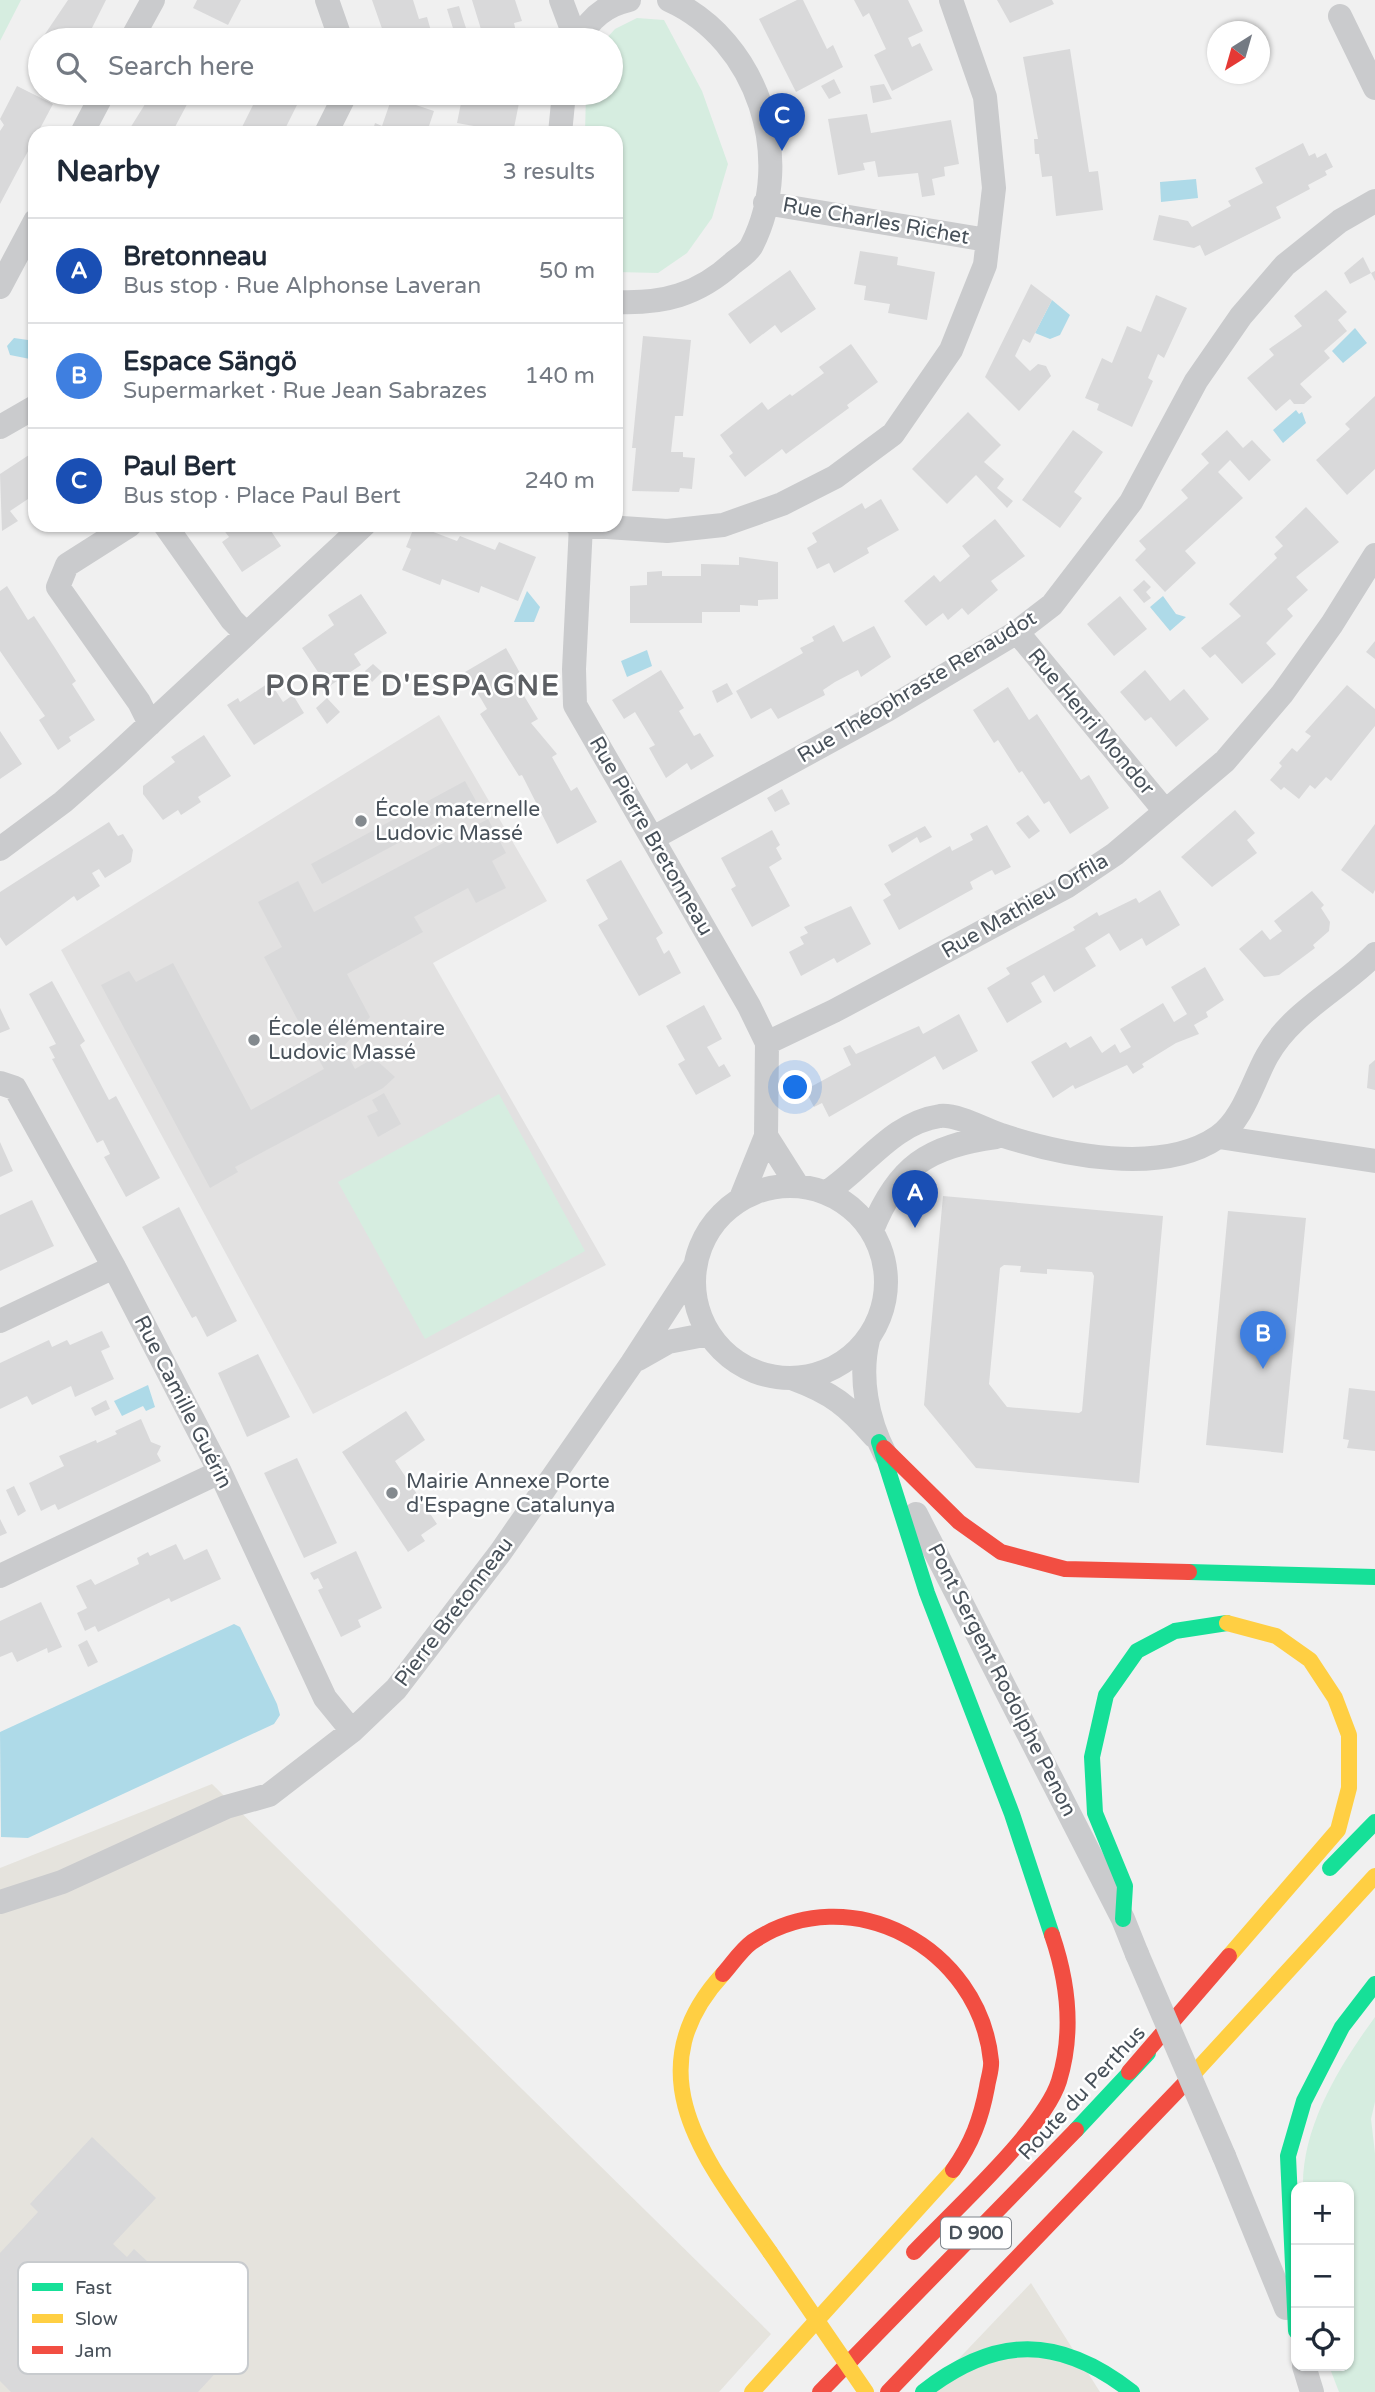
<!DOCTYPE html>
<html lang="en">
<head>
<meta charset="utf-8">
<style>
  body { margin:0; font-family:"Varela Round",sans-serif; background:#f2f2f3; color:#1f2937 }
  .controls { position:absolute; right:21px; bottom:21px; display:grid; overflow:hidden; border-radius:14px; box-shadow:0 2px 5px #0004 }
  .controls button { width:63px; height:63px; display:grid; place-items:center; padding:0; border:0; border-bottom:2px solid #e0e1e3; background:#fff; color:#1f2937; font:35px sans-serif }
  .compass { position:absolute; left:1207px; top:21px; width:63px; height:63px; border-radius:50%; background:#fff; box-shadow:0 2px 5px #0004; rotate:217deg }
  .you { position:absolute; left:796px; top:1088px; width:24px; height:24px; margin:-18px; border:5px solid #fff; border-radius:50%; background:#1a73e8; box-shadow:0 0 0 10px #1a73e833 }
  .badge { display:grid; place-items:center; width:46px; height:46px; border-radius:50%; background:#0f766e; color:#fff; font-size:23px; font-weight:700 }
  .pin { position:absolute; translate:-50% -58px; filter:drop-shadow(0 2px 4px #0008) }
  .pin::after { content:''; position:absolute; top:37px; width:24px; height:21px; background:inherit; clip-path:polygon(0 0,100% 0,50% 100%) }
  .list { margin:0; padding:0; list-style:none }
  h2 { display:flex; justify-content:space-between; align-items:center; height:91px; margin:0; padding:0 28px; font-size:30px }
  h2 small { font-size:23px; font-weight:400; color:#747a83 }
  .list li { display:grid; grid-template-columns:46px 1fr auto; gap:21px; align-items:center; box-sizing:border-box; height:105px; padding:0 28px; border-top:2px solid #e0e1e3 }
  .list b { display:block; font-size:26px; white-space:nowrap }
  .list p { margin:0; font-size:23px; white-space:nowrap; color:#747a83 }
  .list em { font-size:23px; font-style:normal; color:#747a83 }
  .icon { flex:none; width:38px; height:38px; fill:none; stroke:currentColor; stroke-width:2; stroke-linecap:round; stroke-linejoin:round }
  .map { position:relative; flex:none; width:1375px; height:2392px; overflow:hidden }
  .search { position:absolute; background:#fff; box-shadow:0 2px 5px #0004; left:28px; top:28px; width:595px; height:77px; display:flex; align-items:center; gap:18px; box-sizing:border-box; padding:0 24px; border-radius:38px; color:#747a83; font-size:26px }
  .panel { position:absolute; background:#fff; box-shadow:0 2px 5px #0004; left:28px; top:126px; width:595px; height:406px; border-radius:21px }
  .map>svg:first-child { display:block }
  .commercial { fill:#e5e3dd }
  .education { fill:#e2e1e1 }
  .green { fill:#d6ede0 }
  .water { fill:#aedae8 }
  .building { fill:#d9d9da; fill-rule:evenodd }
  .lines { fill:none; stroke-linecap:round; stroke-linejoin:round }
  .street { stroke:#cacbcd; stroke-width:24 }
  .fast { stroke:#16e098; stroke-width:16 }
  .slow { stroke:#ffcf43; stroke-width:16 }
  .jam { stroke:#f24e42; stroke-width:16 }
  .street-bridge { stroke:#cacbcd; stroke-width:24 }
  .slow-bridge { stroke:#ffcf43; stroke-width:16 }
  .poi-dot { fill:#83898e; stroke:#fff; stroke-width:2.5 }
  .labels { text-anchor:middle; dominant-baseline:central; stroke-width:5; stroke-linejoin:round; paint-order:stroke }
  .shield { fill:#fff; stroke:#7f858c; stroke-width:2 }
  .shield-label { font-size:19px; font-weight:bold; fill:#48515a }
  .street-label { font-size:21px; fill:#48515a; stroke:#fff }
  .poi-label { font-size:21px; fill:#48515a; stroke:#fff; text-anchor:start }
  .district-label { font-size:28px; font-weight:bold; letter-spacing:2px; fill:#5c5f63; stroke:#fff }
  .key { fill:#fff; stroke:#c8cbce; stroke-width:2 }
  .key-label { font-size:19px; fill:#48515a }
</style>
</head>
<body>
<div class="map">
<svg width="1375" height="2392" viewBox="0 0 1375 2392">
  <rect width="100%" height="100%" fill="#f0f0f0"/>
  <!-- commercial -->
  <path class="commercial" d="M212,1784L771,2334L719,2392H0V1868Z
    M1031,2283L1100,2392H927Z"/>
  <!-- education -->
  <path class="education" d="M439,715L547,901L433,963L606,1265L313,1414L61,950Z"/>
  <!-- green -->
  <path class="green" d="M0,0H21L0,41Z
    M637,18L664,20L702,91L728,164L712,218L687,253L658,273L616,272V133H585L586,93H611V40H605L615,29Z
    M499,1094L585,1251L425,1339L338,1182Z
    M1375,2017V2102L1371,2119L1375,2153V2392H1339L1329,2366H1349V2187H1303C1302,2126 1340,2065 1375,2017Z"/>
  <!-- water -->
  <path class="water" d="M525,28L533,32L532,40H490L511,37Z
    M1196,179L1198,198L1161,202L1160,182Z
    M1052,300L1070,315L1060,335L1050,339L1035,333Z
    M1355,328L1367,343L1343,363L1332,351Z
    M14,338L35,341V360L10,355L7,346Z
    M1296,410L1299,414L1302,412L1306,423L1283,443L1273,430Z
    M527,591L540,607L534,622H514Z
    M1163,596L1176,614L1186,617L1170,631L1150,607Z
    M647,650L652,666L627,677L621,661Z
    M148,1385L155,1407L146,1411L143,1406L122,1416L114,1401Z
    M234,1624L240,1627L277,1704L280,1715L274,1724L28,1838L1,1837L0,1732Z"/>
  <!-- building -->
  <path class="building" d="M68,0H106L86,40H41Z
    M197,0H241L228,25L193,8Z
    M372,0H413L419,19L427,17L431,31L426,32L429,40H386Z
    M472,0H515L522,21L514,23L516,32L509,37L495,38L494,35L484,39Z
    M797,0H803L827,49L833,45L843,67L796,92L759,19Z
    M854,0H908L923,31L908,38L912,47L920,43L933,70L892,91L874,55L886,49L869,13L863,17Z
    M997,0H1052L1054,4L1010,23Z
    M459,6L462,16L470,40L456,38L447,9Z
    M276,32L293,40H271Z
    M1070,49L1089,172L1098,171L1103,210L1056,216L1052,176L1042,177L1039,154H1035L1034,139H1038L1023,57Z
    M834,79L841,93L829,99L821,86Z
    M884,84L892,99L873,103L870,86Z
    M17,86L53,104L0,204V131L4,125L0,119Z
    M152,93H193L175,127L181,130L180,133H127Z
    M259,93H297L293,101L298,103L283,133H239Z
    M473,93H521L513,133L457,123L462,98L472,100Z
    M392,97L434,111L429,126L421,133H372L375,123L382,126Z
    M867,114L871,133L951,120L959,164L944,167L945,176L932,179L935,195L922,197L918,173L878,177L875,161L863,163L865,170L838,175L828,119Z
    M1303,143L1309,156L1315,153L1317,158L1326,153L1333,167L1325,171L1327,175L1308,185L1310,189L1276,207L1281,218L1205,256L1200,245L1194,248L1153,240L1159,215L1188,221L1192,227L1231,206L1228,201L1263,183L1255,168Z
    M860,251L898,257L897,265L935,272L927,320L888,313L890,304L864,300L866,286L854,284Z
    M1363,257L1371,273L1375,271V281L1371,273L1350,284L1344,273Z
    M790,270L816,309L781,333L775,325L750,344L728,314Z
    M1031,284L1052,300L1030,343L1023,339L1015,356L1030,371L1038,364L1046,366L1051,376L1019,411L985,377Z
    M1326,290L1347,312L1338,320L1347,331L1324,351L1330,358L1300,384L1312,397L1304,404H1294L1290,399L1276,411L1247,378L1274,355L1269,349L1302,326L1294,316Z
    M1156,295L1187,308L1164,358L1158,354L1148,378L1153,381L1132,427L1097,410L1099,404L1085,398L1102,358L1112,363L1127,326L1141,332Z
    M643,336L691,340L683,416H675L671,452H683V457L695,458L692,489L680,488L679,492L632,491L636,448H632Z
    M851,344L878,382L847,405L849,408L786,454L782,449L745,477L729,456L733,453L720,435L762,402L768,410L790,394L792,396L824,373L819,367Z
    M1375,396V469L1347,495L1316,460L1350,429L1345,424Z
    M968,412L1001,445L984,462L1004,479L997,488L1013,501L1007,508L976,475L947,504L912,469Z
    M1073,430L1103,452L1074,492L1082,498L1060,528L1022,500Z
    M1227,430L1243,448L1252,440L1271,460L1249,481L1230,460L1218,472L1243,498L1185,551L1196,563L1165,592L1135,560L1146,549L1139,541L1188,498L1181,490L1209,463L1201,454Z
    M35,451V505L33,507L28,499L10,511L18,521L2,531L0,474Z
    M881,499L899,530L867,548L869,553L834,573L829,563L817,569L807,548L817,542L812,533L862,503L865,509Z
    M1306,507L1339,542L1296,577L1308,590L1287,609L1293,616L1266,643L1276,654L1242,684L1215,654L1210,658L1201,648L1241,616L1229,604L1277,558L1274,554L1283,546L1275,537Z
    M995,519L1025,556L991,581L998,590L968,615L962,608L948,620L943,613L926,626L904,601L934,575L940,582L970,556L962,546Z
    M220,525H267L281,546L242,572L222,542L229,537Z
    M415,525L457,541L460,536L495,550L499,542L536,557L518,601L481,586L479,593L442,579L440,585L402,570L411,549L406,547Z
    M739,557L778,562V599L758,600V606L740,605V612H702V623H630V586L647,585V572L662,571V576H701V564L739,565Z
    M1144,580L1151,587L1146,592L1151,598L1144,603L1133,590Z
    M7,586L28,620L34,616L55,648L76,681L72,684L95,720L69,737L71,741L58,750L39,720L45,716L0,651V591Z
    M361,594L387,633L354,654L361,665L328,687L302,648L334,625L328,615Z
    M1120,596L1147,629L1114,656L1087,624Z
    M834,625L843,642L874,626L891,657L861,677L858,670L835,682L823,690L825,695L778,719L771,708L751,719L736,691L803,653L800,648L814,641L812,637Z
    M1375,641V659L1366,652Z
    M506,648L525,682L518,686L538,719L531,723L557,754L552,757L571,791L577,787L597,822L557,844L522,775L519,776L480,714L487,709L465,672Z
    M373,664L382,672L372,682L365,671Z
    M661,670L684,708L679,711L694,736L700,733L714,756L691,770L687,763L666,778L649,748L655,745L635,712L624,719L612,700Z
    M1145,670L1170,701L1184,689L1209,719L1176,747L1151,717L1145,721L1120,692Z
    M270,682L283,702L293,695L304,713L254,745L227,705L238,698L240,702Z
    M727,683L733,694L717,703L712,691Z
    M1347,685L1375,709V726L1331,781L1326,777L1315,789L1310,785L1299,799L1284,787L1281,790L1270,780L1282,766L1279,763L1292,748L1297,752L1311,736L1305,732Z
    M1008,687L1029,720L1037,714L1081,780L1089,775L1109,808L1070,834L1049,801L1044,804L1022,771L1019,773L998,740L994,743L973,710Z
    M327,698L340,712L327,724L316,708Z
    M0,731L22,764L0,779Z
    M204,735L231,776L198,797L201,802L181,815L178,810L163,820L143,794V786L175,762L171,757Z
    M465,781L476,801L322,884L311,864Z
    M782,789L790,804L775,812L767,798Z
    M1235,810L1255,833L1247,840L1257,853L1212,887L1181,857Z
    M1028,815L1040,831L1029,839L1016,823Z
    M488,819L506,853L492,861L506,888L476,903L468,888L414,917L423,932L347,974L370,1017L343,1047L355,1069L374,1058L395,1077L383,1088L235,1167L238,1172L210,1188L101,985L129,971L136,982L173,963L251,1110L324,1069L264,957L282,947L258,902L298,881L314,912Z
    M109,822L118,836L123,834L133,850L131,862L105,878L99,869L92,873L100,886L77,901L74,896L6,946L0,937V892Z
    M1375,824V890L1373,894L1341,870Z
    M987,825L1011,867L995,875L992,870L986,873L970,882L973,889L899,930L883,900L891,895L884,884L950,846L952,851L973,840L970,834Z
    M925,826L932,837L920,843L917,837L892,853L888,845Z
    M772,830L780,845L776,848L782,859L769,867L790,906L752,927L731,889L736,886L721,858Z
    M621,860L663,933L656,938L664,954L669,950L681,973L639,996L598,925L608,919L586,880Z
    M1160,890L1180,925L1146,946L1142,938L1120,951L1109,933L1085,948L1096,966L1054,992L1044,975L1031,983L1042,1002L1007,1023L987,988L1010,974L1006,968L1075,930L1073,927L1097,912L1099,916L1136,898L1139,903Z
    M1312,891L1324,905L1321,908L1330,922L1329,931L1313,945L1315,948L1279,975L1264,977L1239,949L1262,930L1270,940L1282,931L1274,921Z
    M851,906L871,944L837,963L834,958L801,976L789,952L804,944L800,937L808,933L804,927Z
    M1205,967L1224,1000L1206,1012L1208,1017L1194,1025L1199,1034L1176,1043L1142,1064L1144,1067L1133,1074L1127,1065L1075,1089L1073,1085L1053,1098L1031,1062L1066,1042L1070,1048L1091,1036L1102,1053L1115,1044L1120,1053L1131,1047L1120,1029L1163,1003L1174,1022L1187,1014L1171,987Z
    M52,981L85,1041L80,1045L109,1100L116,1096L160,1178L126,1197L104,1157L110,1154L103,1140L97,1143L52,1059L55,1058L49,1047L56,1044L29,994Z
    M704,1005L722,1039L707,1047L719,1067L724,1064L731,1076L696,1095L678,1064L685,1060L666,1026Z
    M0,1008L10,1029L0,1033Z
    M959,1014L978,1051L943,1070L935,1056L829,1117L822,1103L814,1107L805,1090L851,1065L843,1048L850,1045L856,1054L919,1026L923,1034Z
    M1375,1060V1090L1367,1088L1369,1065Z
    M384,1093L401,1124L378,1137L367,1116L378,1111L372,1100Z
    M0,1142L13,1171L0,1177Z
    M943,1196L1163,1216L1139,1483L976,1468L924,1405ZM1004,1265L1021,1266L1020,1272L1047,1274V1269L1092,1272L1094,1276L1082,1411L1079,1413L1007,1407L989,1384L1000,1268Z
    M32,1200L54,1246L0,1271V1215Z
    M179,1207L237,1321L207,1337L196,1316L192,1318L142,1227Z
    M1228,1211L1306,1218L1283,1453L1206,1445Z
    M102,1331L110,1347L101,1351L114,1379L75,1397L71,1386L32,1405L27,1396L0,1409V1363L49,1340L52,1347L67,1340L70,1345Z
    M258,1354L290,1417L247,1437L218,1373Z
    M1349,1388L1375,1391V1451L1347,1448L1349,1440L1343,1439Z
    M106,1400L110,1409L95,1416L91,1408Z
    M406,1411L425,1440L395,1461L437,1524L421,1535L425,1541L408,1552L342,1452Z
    M141,1419L151,1442L161,1446L157,1454L161,1461L58,1510L55,1504L41,1511L29,1483L64,1466L59,1456L96,1440L97,1443L117,1434L115,1431Z
    M297,1458L337,1543L304,1558L264,1473Z
    M14,1486L26,1511L18,1516L6,1490Z
    M0,1519L7,1533L0,1536Z
    M176,1544L184,1560L207,1549L221,1579L171,1602L169,1598L98,1632L95,1626L85,1631L77,1613L87,1608L76,1586L91,1579L95,1585L139,1564L137,1558L148,1552L150,1556Z
    M356,1551L382,1608L358,1620L361,1627L341,1637L318,1590L323,1588L318,1578L314,1580L310,1573Z
    M41,1602L62,1647L48,1653L47,1648L17,1662L12,1652L0,1657V1621Z
    M87,1640L98,1662L88,1667L78,1645Z
    M92,2137L156,2198L113,2244L127,2257L134,2249L190,2301L182,2310L214,2340L205,2349L222,2366L198,2392H11L0,2381V2253L38,2212L30,2204Z"/>
  <g class="lines">
    <!-- street -->
    <path class="street" d="M327,0L341,40
      M561,0L576,40
      M1340,16L1375,88
      M131,40L153,0
      M579,40C589,19 606,5 629,0
      M82,133L103,93
      M326,133L346,93
      M560,133L564,93
      M765,203L987,240
      M0,287L35,221
      M616,302C663,304 698,295 733,263C739,258 749,252 752,245C796,158 758,40 669,0
      M0,427L35,407
      M130,525L67,565L58,587L139,702L150,724
      M165,525L232,620L246,634
      M577,525L667,531L723,525L782,504L835,477L893,434L951,350L985,265L994,188L985,97L951,0
      M581,525L574,669L575,705L749,1006L767,1043L766,1136L741,1198
      M1017,632L1165,811
      M653,838L887,710L1017,632L1052,605L1131,502L1196,381L1241,316L1285,265L1340,221L1375,201
      M0,849L63,802L112,759L364,525
      M767,1043L834,1011L1066,887L1115,854L1225,761L1282,694L1332,624L1375,555
      M0,1083L15,1088L114,1267L220,1472L325,1698L352,1731
      M766,1136L797,1185
      M1219,1137L1375,1161
      M694 1282a96 96 0 1 1 192 0a96 96 0 1 1-192 0Z
      M827,1192C865,1167 892,1123 940,1116C957,1114 984,1129 1001,1135C1062,1155 1161,1176 1218,1137C1243,1120 1253,1081 1267,1056C1291,1012 1341,989 1375,954
      M872,1230C898,1166 928,1146 996,1137
      M0,1321L114,1267
      M868,1340C859,1377 867,1419 885,1454
      M638,1359L668,1342L709,1334
      M794,1379C832,1393 848,1406 874,1436
      M916,1514L1123,1919L1137,1954
      M0,1576L220,1472
      M0,1902L62,1882L226,1807L269,1795L352,1731L396,1689L500,1553L632,1363L695,1266
      M1224,2156L1286,2308
      M1304,2366L1312,2392"/>
    <!-- fast -->
    <path class="fast" d="M879,1442L927,1593L1012,1814L1052,1935
      M1189,1572L1375,1577
      M1330,1868L1375,1822
      M1123,1919L1125,1886L1095,1813L1092,1757L1106,1695L1137,1651L1175,1631L1227,1623
      M1076,2130L1148,2053
      M1296,2331L1288,2156L1304,2101L1342,2027L1375,1984
      M923,2392C996,2335 1059,2335 1132,2392"/>
    <!-- slow -->
    <path class="slow" d="M1227,1623L1276,1636L1310,1660L1335,1698L1349,1735V1788L1338,1830L1229,1956
      M723,1974C631,2074 708,2163 770,2252
      M1185,2083L1375,1876
      M752,2392L953,2170"/>
    <!-- jam -->
    <path class="jam" d="M884,1448L959,1522L1001,1552L1065,1569L1189,1572
      M723,1974C732,1964 741,1950 752,1942C850,1876 980,1948 991,2061C992,2069 988,2079 987,2087C981,2119 972,2143 953,2170
      M1129,2072L1229,1956
      M914,2252C951,2213 1044,2129 1059,2081C1074,2032 1068,1982 1052,1935
      M820,2392L1076,2130
      M888,2392L1185,2083"/>
    <!-- street-bridge -->
    <path class="street-bridge" d="M1137,1954L1224,2156"/>
    <!-- slow-bridge -->
    <path class="slow-bridge" d="M770,2252L866,2392"/>
  </g>
  <!-- markers -->
  <g class="poi-dot">
    <circle cx="361" cy="821" r="7"/>
    <circle cx="254" cy="1040" r="7"/>
    <circle cx="392" cy="1493" r="7"/>
  </g>
  <g class="labels">
    <!-- shield labels -->
    <rect class="shield" x="941" y="2217.5" width="70" height="31" rx="5"/>
    <g class="shield-label">
      <text x="976" y="2233">D 900</text>
    </g>
    <!-- street labels -->
    <g class="street-label">
      <text transform="translate(876 221) rotate(10)">Rue Charles Richet</text>
      <text transform="translate(917 687) rotate(-31)">Rue Théophraste Renaudot</text>
      <text transform="translate(1091 722) rotate(50)">Rue Henri Mondor</text>
      <text transform="translate(651 836) rotate(60)">Rue Pierre Bretonneau</text>
      <text transform="translate(1025 906) rotate(-30)">Rue Mathieu Orfila</text>
      <text transform="translate(183 1402) rotate(63)">Rue Camille Guérin</text>
      <text transform="translate(454 1612) rotate(-53)">Pierre Bretonneau</text>
      <text transform="translate(1002 1680) rotate(63)">Pont Sergent Rodolphe Penon</text>
      <text transform="translate(1082 2093) rotate(-47)">Route du Perthus</text>
    </g>
    <!-- poi labels -->
    <g class="poi-label">
      <text x="375" y="809">École maternelle<tspan x="375" dy="24">Ludovic Massé</tspan></text>
      <text x="268" y="1028">École élémentaire<tspan x="268" dy="24">Ludovic Massé</tspan></text>
      <text x="406" y="1481">Mairie Annexe Porte<tspan x="406" dy="24">d'Espagne Catalunya</tspan></text>
    </g>
    <!-- district labels -->
    <g class="district-label">
      <text x="413" y="686">PORTE D'ESPAGNE</text>
    </g>
  </g>
  <!-- legend -->
  <rect x="18" y="2262" width="230" height="112" rx="10" class="key"/>
  <rect x="32" y="2283" width="31" height="8" fill="#16e098"/>
  <rect x="32" y="2314" width="31" height="9" fill="#ffcf43"/>
  <rect x="32" y="2346" width="31" height="8" fill="#f24e42"/>
  <g class="key-label">
    <text x="75" y="2294">Fast</text>
    <text x="75" y="2325">Slow</text>
    <text x="75" y="2357">Jam</text>
  </g>
</svg>
<div class="controls">
<button>+</button>
<button>−</button>
<button><svg class="icon" aria-label="locate" viewBox="0 0 24 24"><circle cx="12" cy="12" r="6"/><path d="M12 2v4M12 18v4M2 12h4M18 12h4"/></svg></button>
</div>
<svg class="compass" viewBox="-18 -18 36 36"><path d="M0-13l5 13h-10z" fill="#e53935"/><path d="M0 13l5-13h-10z" fill="#747a83"/></svg>
<div class="you"></div>
<div class="pin badge" style="left:915px;top:1228px;background:#1a4fb4">A</div>
<div class="pin badge" style="left:1263px;top:1369px;background:#3f7fe0">B</div>
<div class="pin badge" style="left:782px;top:151px;background:#1a4fb4">C</div>
<div class="search"><svg class="icon" aria-label="search" viewBox="0 0 24 24"><circle cx="10" cy="10" r="6"/><path d="M15 15l6 6"/></svg>Search here</div>
<section class="panel">
<h2>Nearby<small>3 results</small></h2>
<ul class="list">
<li><span class="badge" style="background:#1a4fb4">A</span><div><b>Bretonneau</b><p>Bus stop · Rue Alphonse Laveran</p></div><em>50 m</em></li>
<li><span class="badge" style="background:#3f7fe0">B</span><div><b>Espace Sängö</b><p>Supermarket · Rue Jean Sabrazes</p></div><em>140 m</em></li>
<li><span class="badge" style="background:#1a4fb4">C</span><div><b>Paul Bert</b><p>Bus stop · Place Paul Bert</p></div><em>240 m</em></li>
</ul>
</section>
</div>
</body>
</html>
